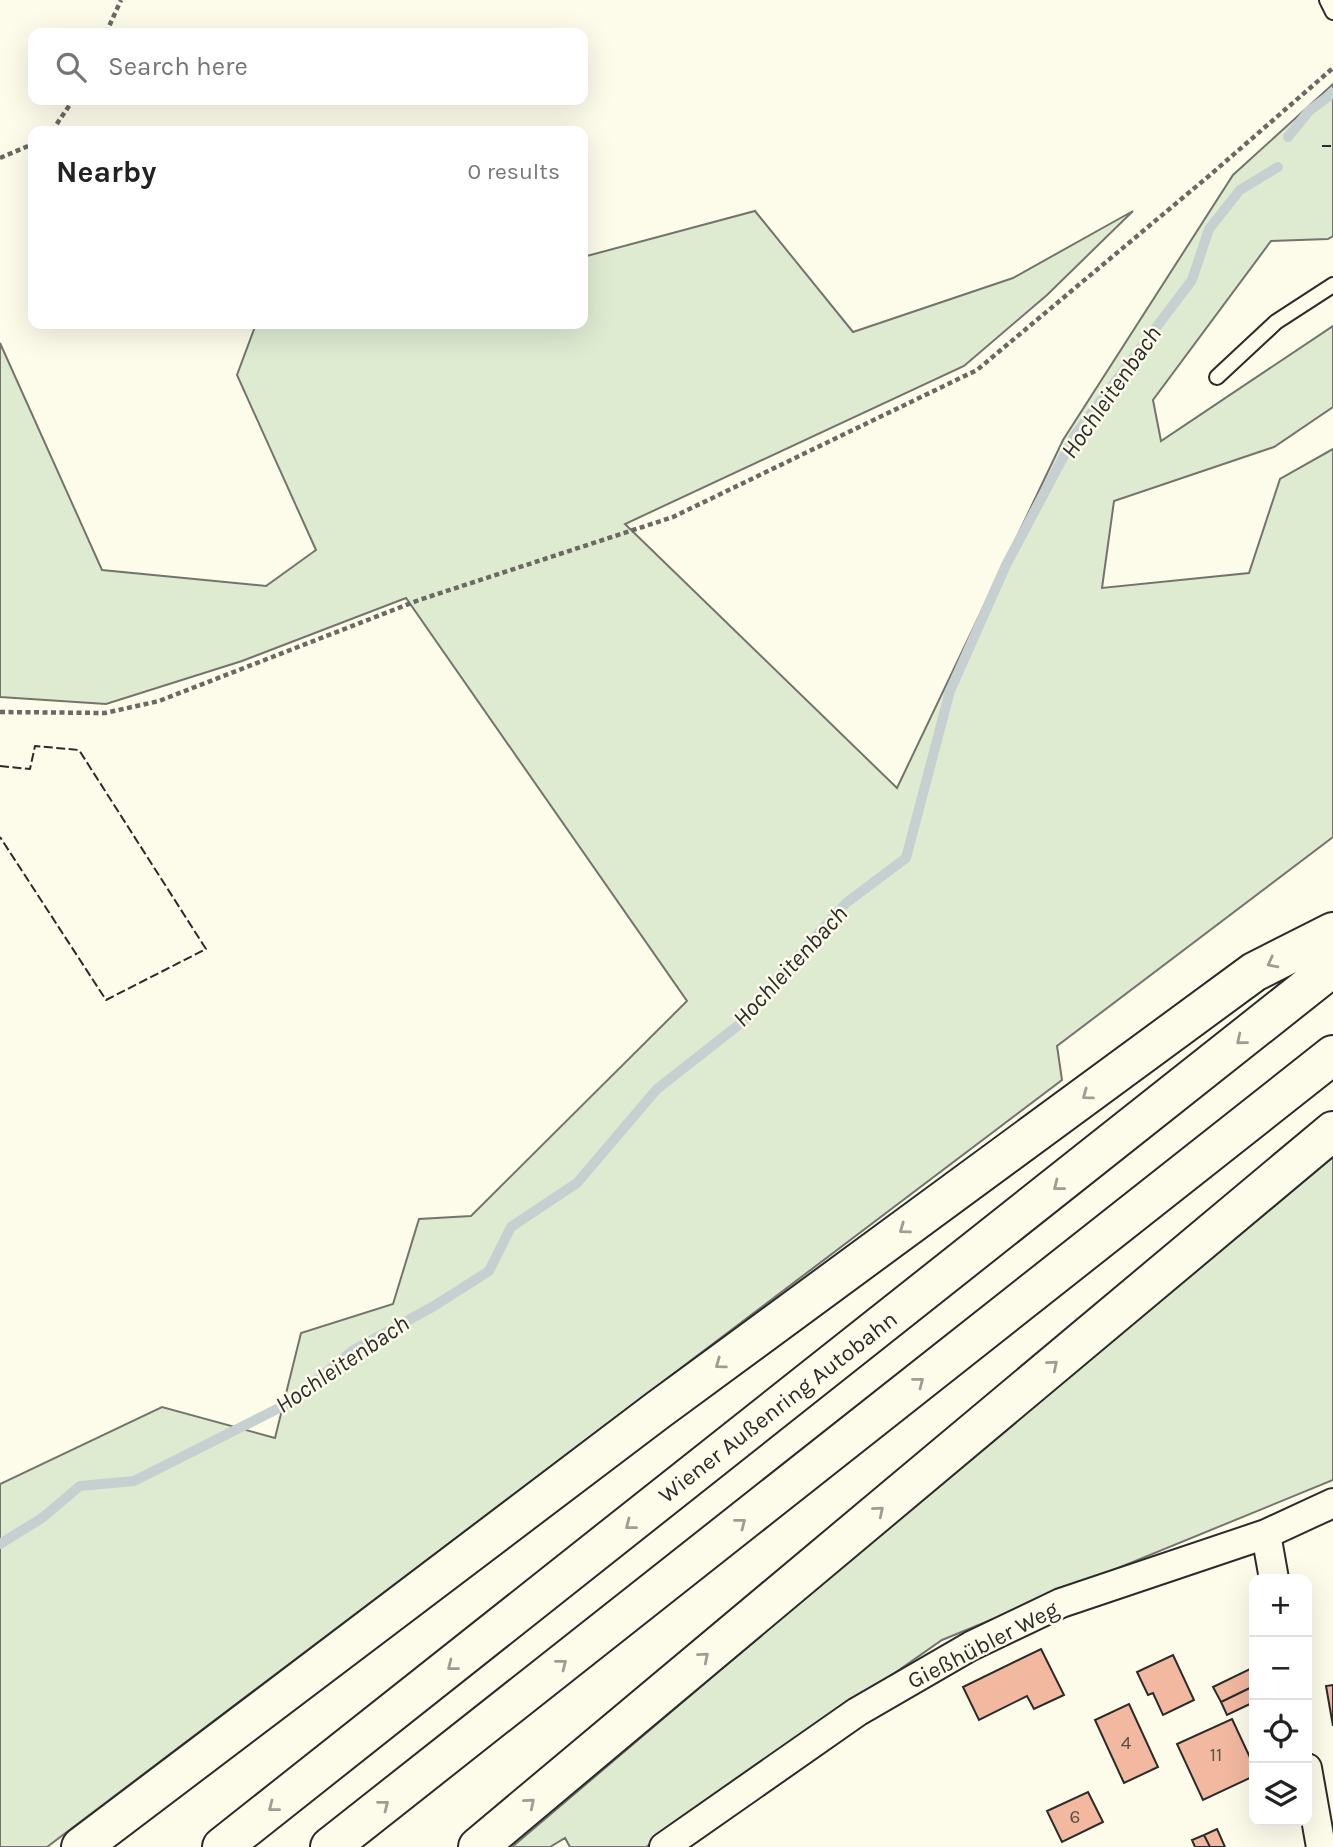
<!DOCTYPE html>
<html lang="en">
<head>
<meta charset="utf-8">
<style>
  body { margin:0; font-family:Karla,sans-serif; background:#f2f2f2; color:#222 }
  .controls { position:absolute; right:21px; bottom:21px; display:grid; overflow:hidden; border-radius:14px; box-shadow:0 7px 28px #0002 }
  .controls button { width:63px; height:63px; display:grid; place-items:center; padding:0; border:0; border-bottom:2px solid #e0e0e0; background:#fff; color:#222; font:35px sans-serif }
  .list { margin:0; padding:0; list-style:none }
  h2 { display:flex; justify-content:space-between; align-items:center; height:91px; margin:0; padding:0 28px; font-size:30px }
  h2 small { font-size:23px; font-weight:400; color:#767676 }
  .icon { flex:none; width:38px; height:38px; fill:none; stroke:currentColor; stroke-width:2; stroke-linecap:round; stroke-linejoin:round }
  .map { position:relative; flex:none; width:1333px; height:1847px; overflow:hidden }
  .search { position:absolute; background:#fff; box-shadow:0 7px 28px #0002; left:28px; top:28px; width:560px; height:77px; display:flex; align-items:center; gap:18px; box-sizing:border-box; padding:0 24px; border-radius:14px; color:#767676; font-size:26px }
  .panel { position:absolute; background:#fff; box-shadow:0 7px 28px #0002; left:28px; top:126px; width:560px; height:203px; border-radius:14px }
  .map>svg:first-child { display:block }
  .green { fill:#deebd1; stroke:#74746e; stroke-width:2 }
  .lines { fill:none; stroke-linecap:round; stroke-linejoin:round }
  .stream { stroke:#c7d0d0; stroke-width:10 }
  .building { fill:#f2b8a0; stroke:#2b2b2b; stroke-width:2 }
  .lane-casing { stroke:#2b2b2b; stroke-width:18 }
  .street-casing { stroke:#2b2b2b; stroke-width:32 }
  .highway-casing { stroke:#2b2b2b; stroke-width:42 }
  .path { stroke:#6a6964; stroke-width:4.5; stroke-dasharray:5 3.5; stroke-linecap:butt }
  .lane { stroke:#fdfbea; stroke-width:14 }
  .street { stroke:#fdfbea; stroke-width:28 }
  .highway { stroke:#fdfbea; stroke-width:38 }
  .fence { stroke:#2b2b2b; stroke-width:2; stroke-dasharray:9 3.5; stroke-linecap:butt }
  .oneway { stroke:#9e9d94 }
  .labels { text-anchor:middle; dominant-baseline:central; stroke-width:5; stroke-linejoin:round; paint-order:stroke }
  .number-label { font-size:19px; fill:#5d4e48 }
  .street-label { font-size:23px; fill:#2b2b2b; stroke:#fdfbea }
  .water-label { font-size:24px; font-style:italic; fill:#2b2b2b; stroke:#fdfbea }
</style>
</head>
<body>
<div class="map">
<svg width="1333" height="1847" viewBox="0 0 1333 1847">
  <rect width="100%" height="100%" fill="#fdfbea"/>
  <!-- green -->
  <path class="green" d="M1333,84V236L1328,239L1271,241L1153,400L1161,441L1333,326V407L1274,447L1114,501L1102,588L1249,573L1280,479L1333,449V837L1057,1046L1062,1080L47,1847H0V1484L162,1407L275,1438L301,1333L393,1304L419,1219L471,1216L687,1001L406,598L242,661L106,704L0,697V343L102,570L266,586L316,550L237,375L256,324H583V257L755,211L853,332L1013,278L1133,211L1047,295L964,366L625,524L897,788L1063,440L1233,175Z
    M1333,1153V1480L942,1640L646,1847H570L565,1838L550,1847H512L969,1459Z"/>
  <g class="lines">
    <!-- stream -->
    <path class="stream" d="M1288,137L1309,111L1333,93
      M0,1544L42,1518L80,1486L134,1481L289,1403L352,1351L434,1306L489,1271L511,1227L577,1183L657,1089L745,1020L785,970L846,903L906,858L950,691L1006,565L1075,435L1192,280L1209,229L1240,190L1278,167"/>
  </g>
  <!-- building -->
  <path class="building" d="M1041,1649L1064,1695L1034,1709L1027,1696L979,1720L963,1687Z
    M1173,1655L1194,1700L1163,1715L1153,1693L1148,1695L1137,1672Z
    M1254,1667V1686L1221,1702L1213,1687Z
    M1333,1685V1726L1326,1686Z
    M1254,1686V1702L1227,1715L1221,1702Z
    M1129,1704L1158,1767L1124,1783L1095,1720Z
    M1232,1719L1254,1766V1776L1203,1800L1177,1744Z
    M1088,1792L1103,1822L1062,1842L1047,1811Z
    M1217,1829L1225,1847H1210L1204,1835Z
    M1204,1835L1210,1847H1195L1192,1840Z"/>
  <g class="lines">
    <defs>
      <path id="lane" d="M1327,0L1333,12
        M1217,377L1276,322L1333,285"/>
      <path id="street" d="M1266,1534L1274,1579
        M1307,1768L1321,1847
        M664,1847L857,1712L971,1646L1061,1603L1266,1534L1333,1503"/>
      <path id="highway" d="M81,1847L658,1410L1254,972L1333,932
        M222,1847L1333,967
        M330,1847L1333,1055
        M478,1847L1333,1131"/>
    </defs>
    <!-- lane casing -->
    <use href="#lane" class="lane-casing"/>
    <!-- street casing -->
    <use href="#street" class="street-casing"/>
    <!-- highway casing -->
    <use href="#highway" class="highway-casing"/>
    <!-- path -->
    <path class="path" d="M106,33L121,0
      M52,131L73,100
      M0,158L33,144
      M0,712L105,713L159,701L419,600L673,517L977,370L1210,175L1333,68"/>
    <!-- lane -->
    <use href="#lane" class="lane"/>
    <!-- street -->
    <use href="#street" class="street"/>
    <!-- highway -->
    <use href="#highway" class="highway"/>
    <!-- fence -->
    <path class="fence" d="M1322,146H1333
      M0,766L30,769L35,746L79,750L206,949L106,1000L0,837"/>
  </g>
  <!-- one-way arrows -->
  <defs><path id="oneway-chevron" d="M-2-3.5L2.5 0L-2 3.5" fill="none" stroke-width="1.6" stroke-linecap="round" stroke-linejoin="round" transform="scale(1.75)"/></defs>
  <g class="oneway">
    <use href="#oneway-chevron" transform="translate(1272 963) rotate(153)"/>
    <use href="#oneway-chevron" transform="translate(1241 1040) rotate(141)"/>
    <use href="#oneway-chevron" transform="translate(1087 1095) rotate(144)"/>
    <use href="#oneway-chevron" transform="translate(1058 1186) rotate(142)"/>
    <use href="#oneway-chevron" transform="translate(904 1229) rotate(144)"/>
    <use href="#oneway-chevron" transform="translate(720 1364) rotate(144)"/>
    <use href="#oneway-chevron" transform="translate(1053 1365) rotate(-40)"/>
    <use href="#oneway-chevron" transform="translate(919 1382) rotate(-38)"/>
    <use href="#oneway-chevron" transform="translate(879 1511) rotate(-40)"/>
    <use href="#oneway-chevron" transform="translate(741 1523) rotate(-38)"/>
    <use href="#oneway-chevron" transform="translate(630 1525) rotate(142)"/>
    <use href="#oneway-chevron" transform="translate(704 1657) rotate(-40)"/>
    <use href="#oneway-chevron" transform="translate(562 1664) rotate(-38)"/>
    <use href="#oneway-chevron" transform="translate(452 1666) rotate(142)"/>
    <use href="#oneway-chevron" transform="translate(530 1803) rotate(-40)"/>
    <use href="#oneway-chevron" transform="translate(384 1805) rotate(-38)"/>
    <use href="#oneway-chevron" transform="translate(273 1807) rotate(142)"/>
  </g>
  <g class="labels">
    <!-- number labels -->
    <g class="number-label">
      <text x="1126" y="1743">4</text>
      <text x="1216" y="1755">11</text>
      <text x="1075" y="1817">6</text>
    </g>
    <!-- street labels -->
    <g class="street-label">
      <text transform="translate(778 1407) rotate(-38)">Wiener Außenring Autobahn</text>
      <text transform="translate(983 1645) rotate(-27)">Gießhübler Weg</text>
    </g>
    <!-- water labels -->
    <g class="water-label">
      <text transform="translate(1111 392) rotate(-55)">Hochleitenbach</text>
      <text transform="translate(790 966) rotate(-47)">Hochleitenbach</text>
      <text transform="translate(342 1364) rotate(-34)">Hochleitenbach</text>
    </g>
  </g>
</svg>
<div class="controls">
<button>+</button>
<button>−</button>
<button><svg class="icon" aria-label="locate" viewBox="0 0 24 24"><circle cx="12" cy="12" r="6"/><path d="M12 2v4M12 18v4M2 12h4M18 12h4"/></svg></button>
<button><svg class="icon" aria-label="layers" viewBox="0 0 24 24"><path d="M12 4l9 5-9 5-9-5zM3 14l9 5 9-5"/></svg></button>
</div>
<div class="search"><svg class="icon" aria-label="search" viewBox="0 0 24 24"><circle cx="10" cy="10" r="6"/><path d="M15 15l6 6"/></svg>Search here</div>
<section class="panel">
<h2>Nearby<small>0 results</small></h2>
<ul class="list">
</ul>
</section>
</div>
</body>
</html>
